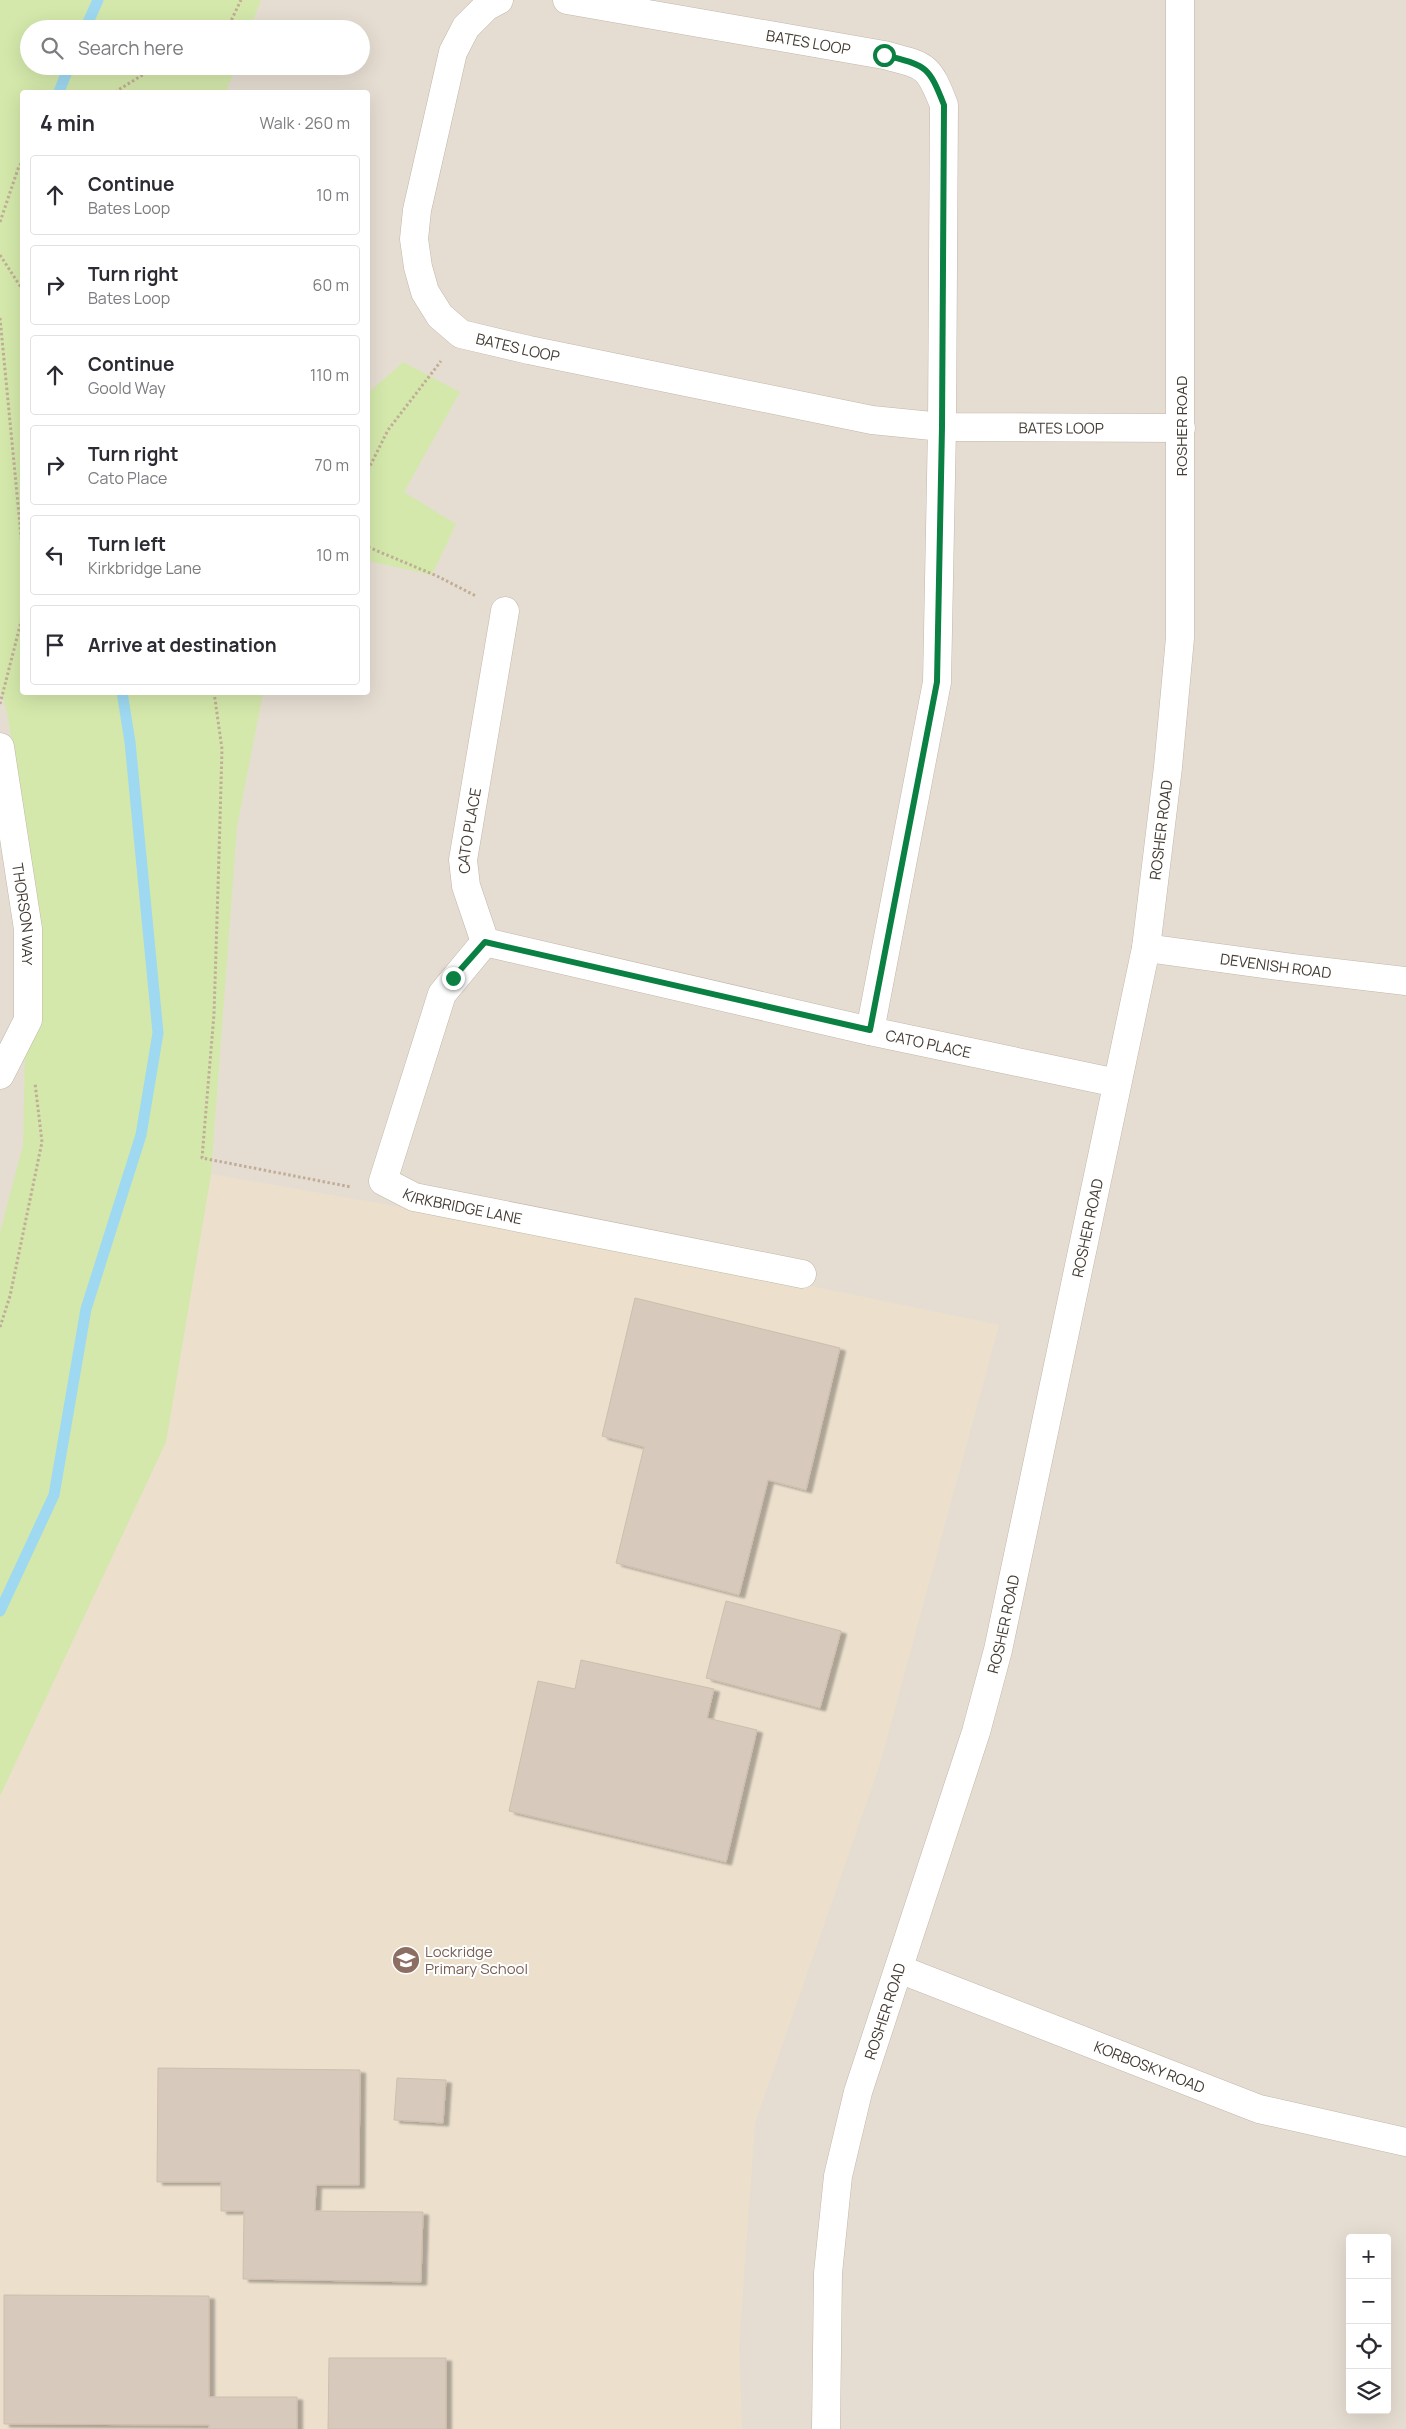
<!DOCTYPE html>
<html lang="en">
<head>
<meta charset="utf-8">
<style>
  body { margin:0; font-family:Manrope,sans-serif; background:#f2f2f3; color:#2b2b33 }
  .controls { position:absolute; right:15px; bottom:15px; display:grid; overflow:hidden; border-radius:5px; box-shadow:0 5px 20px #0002 }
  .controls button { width:45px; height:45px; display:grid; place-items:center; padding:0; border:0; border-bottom:1px solid #e1e1e2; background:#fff; color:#2b2b33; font:25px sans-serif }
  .stop { position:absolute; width:15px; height:15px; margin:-11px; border:4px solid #0b8043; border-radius:50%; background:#fff }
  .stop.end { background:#0b8043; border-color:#fff; box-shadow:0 1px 5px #0008 }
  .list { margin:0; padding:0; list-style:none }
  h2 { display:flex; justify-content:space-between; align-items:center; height:65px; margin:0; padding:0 20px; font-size:21px }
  h2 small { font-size:16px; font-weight:400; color:#7c7c81 }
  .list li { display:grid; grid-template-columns:32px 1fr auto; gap:15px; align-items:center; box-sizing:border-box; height:80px; margin:0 10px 10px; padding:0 10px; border:1px solid #e1e1e2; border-radius:5px }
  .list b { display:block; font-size:19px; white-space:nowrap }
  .list p { margin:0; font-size:16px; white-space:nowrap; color:#7c7c81 }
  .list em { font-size:16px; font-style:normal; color:#7c7c81 }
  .icon { flex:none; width:28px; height:28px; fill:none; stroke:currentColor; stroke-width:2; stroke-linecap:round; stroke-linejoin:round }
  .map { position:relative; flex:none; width:1406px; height:2429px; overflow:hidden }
  .search { position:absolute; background:#fff; box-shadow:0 5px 20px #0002; left:20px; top:20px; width:350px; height:55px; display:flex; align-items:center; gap:12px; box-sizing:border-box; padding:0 18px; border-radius:28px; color:#7c7c81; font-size:19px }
  .panel { position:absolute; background:#fff; box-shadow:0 5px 20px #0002; left:20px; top:90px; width:350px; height:605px; border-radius:5px }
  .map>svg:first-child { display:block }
  .residential { fill:#e6ddd2; fill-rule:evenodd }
  .education { fill:#ece0cd }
  .green { fill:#d4e8ab }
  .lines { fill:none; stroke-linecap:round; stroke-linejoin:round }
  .stream { stroke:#9ed9f1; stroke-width:11 }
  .building { fill:#d7c9bc; stroke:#cfbdac; filter:url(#shadow) }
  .minor-casing { stroke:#c1b6a9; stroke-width:29 }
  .path { stroke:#c0ad97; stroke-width:3; stroke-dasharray:2.5 2.5; stroke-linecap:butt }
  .minor { stroke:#fff; stroke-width:28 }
  .route { stroke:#0b8043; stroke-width:6 }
  .labels { text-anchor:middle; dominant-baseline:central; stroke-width:4; stroke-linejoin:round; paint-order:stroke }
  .street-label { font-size:15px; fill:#443c34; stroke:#fff }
  .education-label { font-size:15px; fill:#785e54; stroke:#fff; text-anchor:start }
</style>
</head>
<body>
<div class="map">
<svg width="1406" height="2429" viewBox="0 0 1406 2429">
  <defs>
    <filter id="shadow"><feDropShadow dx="5.5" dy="3" stdDeviation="1" flood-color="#0004"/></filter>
  </defs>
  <rect width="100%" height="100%" fill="#f2ece4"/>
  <!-- residential -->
  <path class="residential" d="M0,0H1406V2429H0ZM29,29H361V66H29ZM22,92H368V692H22ZM1350,2238H1387V2410H1350Z"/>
  <!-- education -->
  <path class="education" d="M211,1174L588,1240L999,1325L879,1767L755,2123L739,2346L742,2429H0V1796L166,1442Z"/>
  <!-- green -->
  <path class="green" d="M0,0H261L250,29H29V66H236L226,92H22V692L263,693L237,827L211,1174L166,1442L0,1796V1232L23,1145L29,852L7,712L0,689Z
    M403,362L460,392L404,492L456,524L432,575L368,561V393Z"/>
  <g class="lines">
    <!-- stream -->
    <path class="stream" d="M85,29L98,0
      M59,92L69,66
      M0,1611L54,1495L86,1309L141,1135L158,1033L130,742L122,692"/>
  </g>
  <!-- building -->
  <path class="building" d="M635,1298L840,1348L806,1490L768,1480L739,1595L616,1563L644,1447L602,1436Z
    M726,1601L841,1631L820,1708L706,1678Z
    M581,1660L714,1689L707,1718L757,1730L726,1862L509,1811L538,1681L575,1689Z
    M158,2068L360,2070L359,2185H316L315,2211L423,2212L421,2282L243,2279L244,2211H221V2182H157Z
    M397,2078L446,2080L443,2123L394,2120Z
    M4,2295L209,2296V2397H297V2429H209V2425L4,2424Z
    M329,2358H446V2429H328Z"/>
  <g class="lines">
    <defs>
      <g id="minor">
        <path id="s1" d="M499,0L486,7L466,27L453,52L417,210L414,239L418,267L425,292L440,316L461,334L529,350L872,420L942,427L1181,428"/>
        <path id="s2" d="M567,0L884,55C926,66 928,64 944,105L942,427L937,682L870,1031"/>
        <path id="s3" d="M0,747L28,929V1020L0,1075"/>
        <path id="s4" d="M485,942L442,994L383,1181L414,1197L802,1274"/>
        <path id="s5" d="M485,942L870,1031L1117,1083"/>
        <path id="s6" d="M485,942L466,886L463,860L505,611"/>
        <path id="s7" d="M1146,948L1294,968L1406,981"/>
        <path id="s8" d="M899,1969L1259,2109L1406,2142"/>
        <path id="s9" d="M826,2429L828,2273L838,2176L858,2092L976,1732L998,1650L1146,948L1168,767L1180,638V0"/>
      </g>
    </defs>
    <!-- minor casing -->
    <use href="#minor" class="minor-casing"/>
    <!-- path -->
    <path class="path" d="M220,29L230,23L241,0
      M115,92L157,66
      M0,222L19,166L22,163
      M0,255L22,289
      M0,318L22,546
      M368,470L388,430L441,361
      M368,547L437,576L476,596
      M214,692L222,749L219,855L214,1014L202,1158L351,1187
      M0,704L22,618
      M0,1327L10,1296L42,1142L35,1083"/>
    <!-- minor -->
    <use href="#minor" class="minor"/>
  </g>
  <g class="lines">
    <!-- route -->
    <path class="route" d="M453,978L485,942L870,1030L937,682L942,427L944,105C928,64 926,66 884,55"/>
  </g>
  <!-- icons -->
  <defs>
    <symbol id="school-disc" viewBox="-11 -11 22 22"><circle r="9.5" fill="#8d6e63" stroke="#fff"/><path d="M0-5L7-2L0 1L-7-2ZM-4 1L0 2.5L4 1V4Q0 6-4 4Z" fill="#fff"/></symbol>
  </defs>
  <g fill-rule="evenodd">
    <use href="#school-disc" x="390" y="1944" width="32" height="32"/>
  </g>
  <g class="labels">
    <!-- street labels -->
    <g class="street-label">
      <text stroke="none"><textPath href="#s2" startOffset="245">BATES LOOP</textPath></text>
      <text stroke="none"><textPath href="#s1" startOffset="431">BATES LOOP</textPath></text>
      <text transform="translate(1181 426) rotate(-90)">ROSHER ROAD</text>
      <text stroke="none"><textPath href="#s1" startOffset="982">BATES LOOP</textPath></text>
      <text stroke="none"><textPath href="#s6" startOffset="115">CATO PLACE</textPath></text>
      <text stroke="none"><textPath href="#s9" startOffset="1640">ROSHER ROAD</textPath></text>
      <text stroke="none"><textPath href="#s3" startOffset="169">THORSON WAY</textPath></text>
      <text stroke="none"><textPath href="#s7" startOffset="131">DEVENISH ROAD</textPath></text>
      <text stroke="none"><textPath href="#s5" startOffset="455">CATO PLACE</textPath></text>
      <text stroke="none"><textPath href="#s4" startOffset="348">KIRKBRIDGE LANE</textPath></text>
      <text stroke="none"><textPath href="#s9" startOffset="1235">ROSHER ROAD</textPath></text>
      <text stroke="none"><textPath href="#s9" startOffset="830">ROSHER ROAD</textPath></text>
      <text stroke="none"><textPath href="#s9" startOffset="425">ROSHER ROAD</textPath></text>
      <text stroke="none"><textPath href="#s8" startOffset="269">KORBOSKY ROAD</textPath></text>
    </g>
    <!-- education labels -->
    <g class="education-label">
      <text x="425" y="1951">Lockridge<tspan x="425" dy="17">Primary School</tspan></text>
    </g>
  </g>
</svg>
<div class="controls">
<button>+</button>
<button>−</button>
<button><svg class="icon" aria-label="locate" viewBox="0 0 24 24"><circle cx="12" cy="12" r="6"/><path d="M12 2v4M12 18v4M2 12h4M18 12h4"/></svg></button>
<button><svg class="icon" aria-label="layers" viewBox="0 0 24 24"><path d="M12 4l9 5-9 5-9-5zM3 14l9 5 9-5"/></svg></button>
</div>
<div class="stop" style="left:884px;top:55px"></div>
<div class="stop end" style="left:453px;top:978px"></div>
<div class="search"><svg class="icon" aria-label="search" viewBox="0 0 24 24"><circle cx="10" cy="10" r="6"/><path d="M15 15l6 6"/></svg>Search here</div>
<section class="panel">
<h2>4 min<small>Walk · 260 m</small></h2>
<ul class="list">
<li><svg class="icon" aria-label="ahead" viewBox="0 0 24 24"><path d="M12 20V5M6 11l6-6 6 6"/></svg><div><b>Continue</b><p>Bates Loop</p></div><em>10 m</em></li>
<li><svg class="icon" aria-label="right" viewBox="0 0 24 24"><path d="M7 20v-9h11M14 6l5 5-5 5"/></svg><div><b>Turn right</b><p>Bates Loop</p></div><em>60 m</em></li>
<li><svg class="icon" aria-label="ahead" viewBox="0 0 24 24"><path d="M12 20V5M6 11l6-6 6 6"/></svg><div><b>Continue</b><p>Goold Way</p></div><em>110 m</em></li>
<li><svg class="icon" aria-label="right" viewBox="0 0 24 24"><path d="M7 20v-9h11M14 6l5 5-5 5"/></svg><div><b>Turn right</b><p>Cato Place</p></div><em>70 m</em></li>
<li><svg class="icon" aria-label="left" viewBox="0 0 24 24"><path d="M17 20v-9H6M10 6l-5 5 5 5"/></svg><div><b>Turn left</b><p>Kirkbridge Lane</p></div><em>10 m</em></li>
<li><svg class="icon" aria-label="arrive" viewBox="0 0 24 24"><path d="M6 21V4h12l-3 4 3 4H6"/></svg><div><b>Arrive at destination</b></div></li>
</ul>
</section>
</div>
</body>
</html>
